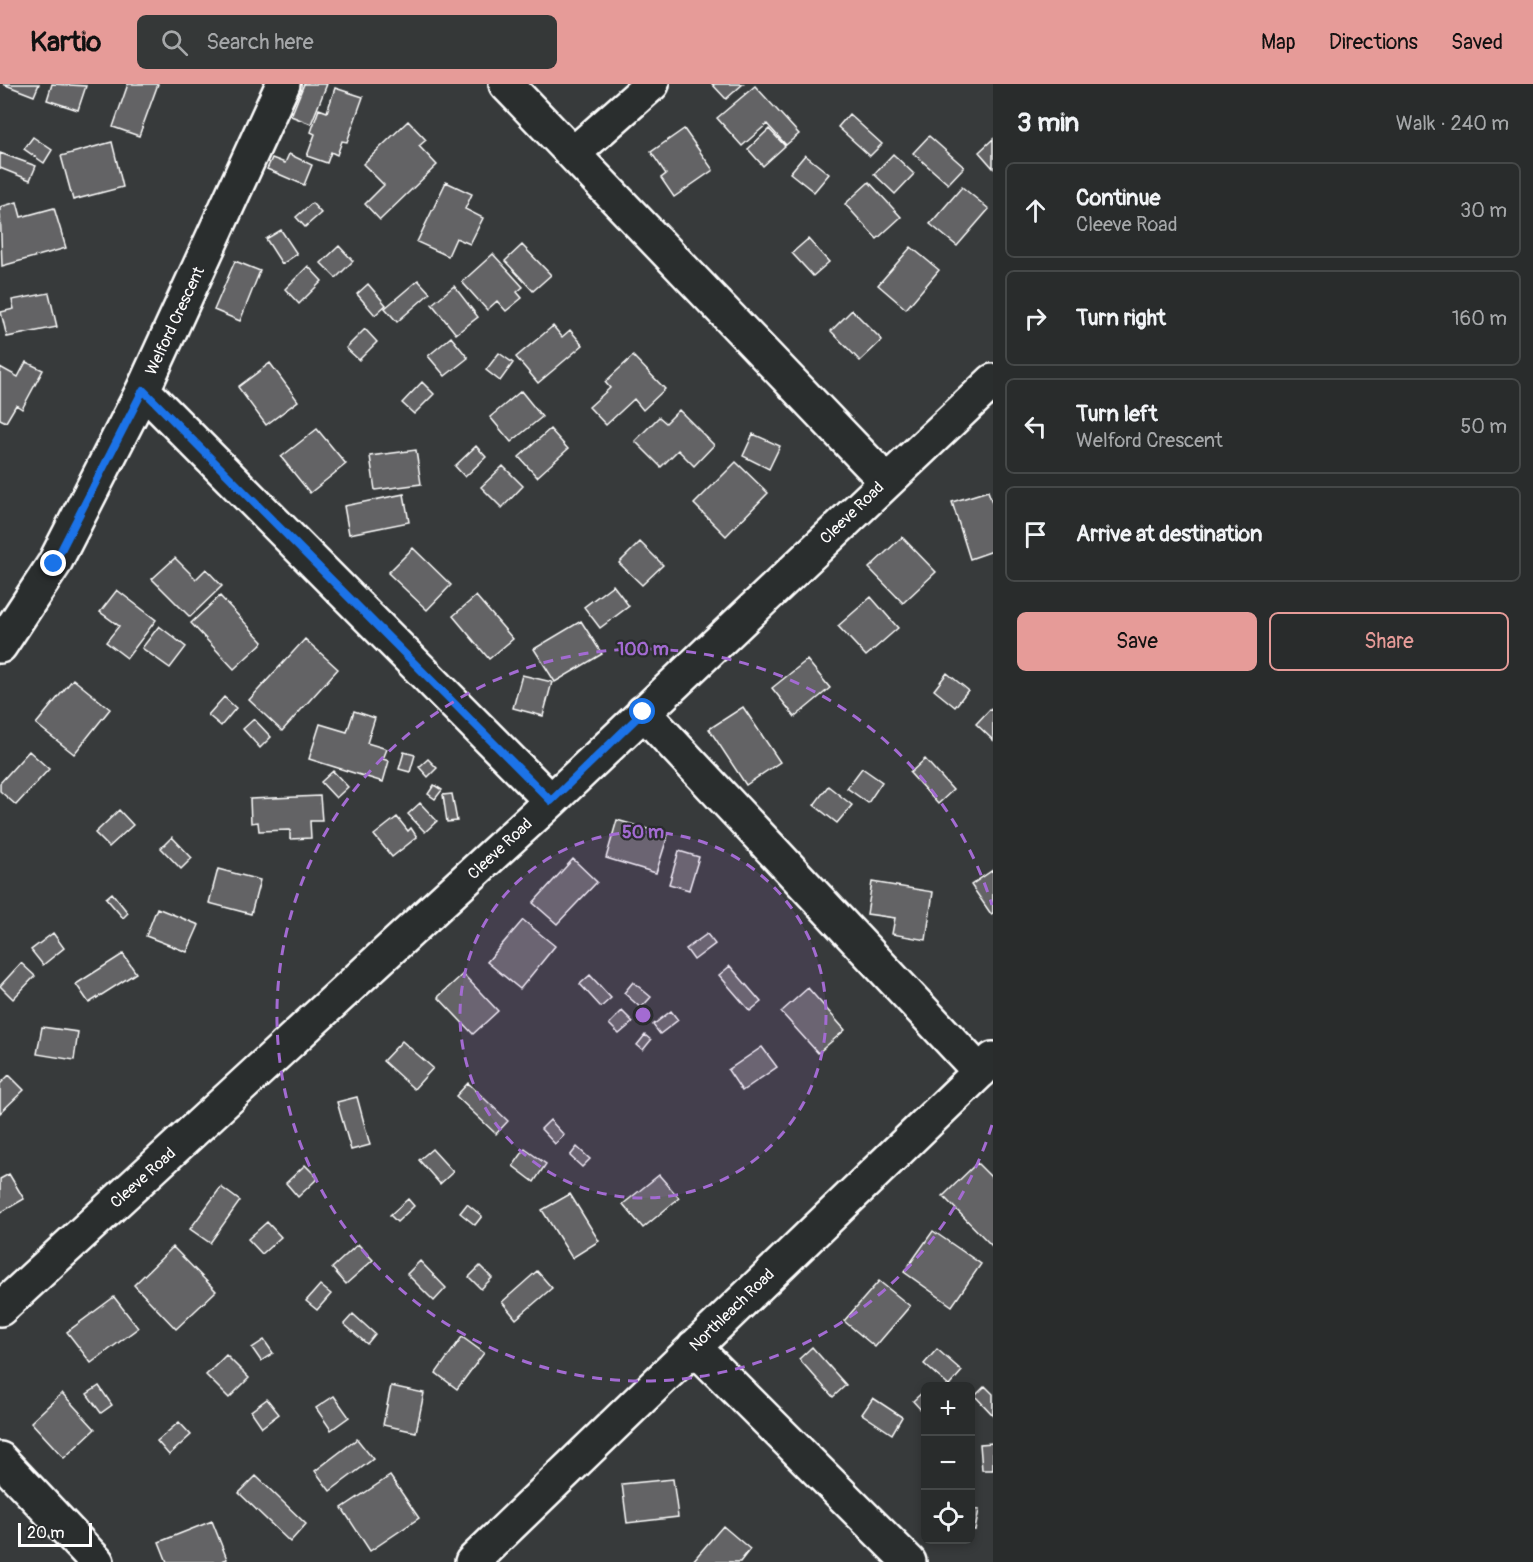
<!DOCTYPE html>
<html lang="en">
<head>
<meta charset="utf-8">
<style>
  body { margin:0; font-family:Pangolin,sans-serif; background:#353838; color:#f1f3f6 }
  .controls { position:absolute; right:18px; bottom:18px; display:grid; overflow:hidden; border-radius:9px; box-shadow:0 3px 9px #0003 }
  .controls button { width:54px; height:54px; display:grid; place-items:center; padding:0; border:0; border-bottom:2px solid #454848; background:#292c2c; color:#f1f3f6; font:30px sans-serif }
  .scale { position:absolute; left:18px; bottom:15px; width:74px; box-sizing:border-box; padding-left:6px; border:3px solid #fff; border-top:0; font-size:16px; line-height:21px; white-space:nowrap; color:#fff; -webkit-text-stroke:4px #2a2d2e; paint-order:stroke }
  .stop { position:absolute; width:18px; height:18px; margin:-14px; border:4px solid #1a73e8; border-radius:50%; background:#fff }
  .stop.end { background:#1a73e8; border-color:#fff; box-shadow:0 2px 6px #0008 }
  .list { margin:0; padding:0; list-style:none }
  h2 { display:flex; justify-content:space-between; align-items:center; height:78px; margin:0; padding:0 24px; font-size:26px }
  h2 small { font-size:20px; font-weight:400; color:#a5a7a9 }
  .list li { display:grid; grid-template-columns:39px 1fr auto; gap:18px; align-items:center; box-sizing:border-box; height:96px; margin:0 12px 12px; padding:0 12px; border:2px solid #454848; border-radius:9px }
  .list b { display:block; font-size:22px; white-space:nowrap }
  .list p { margin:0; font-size:20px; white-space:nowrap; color:#a5a7a9 }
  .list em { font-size:20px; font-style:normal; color:#a5a7a9 }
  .actions { display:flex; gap:12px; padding:18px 24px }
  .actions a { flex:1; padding:14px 0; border:2px solid #e69b98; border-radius:9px; text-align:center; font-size:21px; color:#e69b98 }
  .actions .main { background:#e69b98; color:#111 }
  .icon { flex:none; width:33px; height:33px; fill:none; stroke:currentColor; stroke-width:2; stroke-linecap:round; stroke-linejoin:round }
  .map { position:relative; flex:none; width:993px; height:1478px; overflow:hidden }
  header { display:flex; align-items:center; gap:36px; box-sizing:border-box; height:84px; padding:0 30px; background:#e69b98; color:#111 }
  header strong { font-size:28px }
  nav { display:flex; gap:33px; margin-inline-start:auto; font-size:21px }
  .search { width:420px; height:54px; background:#353838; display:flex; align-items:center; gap:15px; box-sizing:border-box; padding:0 21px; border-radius:9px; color:#a5a7a9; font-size:22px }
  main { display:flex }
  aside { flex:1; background:#292c2c }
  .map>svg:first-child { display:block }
  .building { fill:#636465; stroke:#fff; stroke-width:1.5 }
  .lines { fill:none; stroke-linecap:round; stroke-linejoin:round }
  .minor-casing { stroke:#fff; stroke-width:38 }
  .minor { stroke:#2a2d2e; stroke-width:33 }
  .route { stroke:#1a73e8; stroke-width:8 }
  .ring { fill:none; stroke:#a36bd2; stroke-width:3; stroke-dasharray:10 8 }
  .labels { text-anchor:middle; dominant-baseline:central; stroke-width:4.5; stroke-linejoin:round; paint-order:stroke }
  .street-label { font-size:16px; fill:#fff; stroke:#2a2d2e }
  .centre { fill:#a36bd2; stroke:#2a2d2e; stroke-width:3 }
  .ring-label { font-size:18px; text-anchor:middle; font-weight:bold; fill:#a36bd2; stroke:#2a2d2e; stroke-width:4.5; stroke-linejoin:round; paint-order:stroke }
</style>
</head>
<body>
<header>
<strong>Kartio</strong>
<div class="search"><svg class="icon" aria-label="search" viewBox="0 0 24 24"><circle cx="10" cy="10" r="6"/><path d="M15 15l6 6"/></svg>Search here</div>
<nav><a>Map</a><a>Directions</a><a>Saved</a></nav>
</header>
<main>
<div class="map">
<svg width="993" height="1478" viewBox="0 0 993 1478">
  <rect width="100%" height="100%" fill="#373a3b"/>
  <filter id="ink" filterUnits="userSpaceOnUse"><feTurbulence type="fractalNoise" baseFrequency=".0167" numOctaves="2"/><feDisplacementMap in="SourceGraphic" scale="12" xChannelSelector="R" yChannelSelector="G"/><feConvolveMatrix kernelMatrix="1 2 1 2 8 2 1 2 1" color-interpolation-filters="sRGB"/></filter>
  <g filter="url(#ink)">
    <!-- building -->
    <path class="building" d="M3,0H39L34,12Z
      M52,0L86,2L78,26L47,16Z
      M128,0H158L139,52L113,43Z
      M304,0H327L311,40L291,32Z
      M712,0H743L726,15Z
      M755,2L799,50L786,61L767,40L742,62L717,34Z
      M335,4L363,13L347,58L342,57L337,71L331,68L327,79L307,72L315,50L311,48L319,25L327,28Z
      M849,30L882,60L870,72L838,43Z
      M408,37L426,56L419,62L437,81L380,136L365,120L384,101L363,80Z
      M684,45L713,86L674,113L661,94L666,90L651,68Z
      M769,45L785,62L763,82L748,65Z
      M929,52L964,83L948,100L913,69Z
      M33,53L52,66L44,79L24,65Z
      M993,55V84L979,68Z
      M112,58L123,103L73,116L61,72Z
      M0,69L36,82L30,96L0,84Z
      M289,70L312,81L304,101L267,85L272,74L285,79Z
      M893,70L914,90L895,110L874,90Z
      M805,71L829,90L814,108L790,89Z
      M446,98L472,110L465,125L483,134L470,160L456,154L448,172L417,158Z
      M869,98L901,133L877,155L845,120Z
      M962,103L989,125L957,162L930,140Z
      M17,118L21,133L54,124L66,164L2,182L0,123Z
      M312,119L321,129L305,143L296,133Z
      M281,146L297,170L282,180L266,155Z
      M808,155L829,178L813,192L792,169Z
      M522,161L551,191L533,207L505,177Z
      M339,162L353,177L336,194L321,179Z
      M911,163L939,186L906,225L878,201Z
      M493,170L523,203L517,208L522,214L506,227L497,217L487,226L462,198Z
      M235,177L260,187L240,237L214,226Z
      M308,182L322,197L299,220L285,205Z
      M418,196L430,209L397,238L385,224Z
      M368,200L386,221L375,231L357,210Z
      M454,202L478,233L456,250L432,220Z
      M49,209L57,243L7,253L1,228L14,225L12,216Z
      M852,226L882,256L860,277L831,247Z
      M553,242L562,253L570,246L583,261L538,299L516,273Z
      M365,245L377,258L359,276L346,264Z
      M451,253L468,274L445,292L428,272Z
      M499,269L513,279L500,297L486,286Z
      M633,272L665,305L643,326L634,315L606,341L589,323L610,304L605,298Z
      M26,278L43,286L22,325L16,321L6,338L0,335V283L18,293Z
      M270,279L298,317L266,341L238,303Z
      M422,298L434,310L414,330L402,319Z
      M521,307L542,333L511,358L490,333Z
      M679,326L714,361L694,382L678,366L661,383L635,357L659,333L666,339Z
      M317,345L346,380L310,409L281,373Z
      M550,345L568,365L537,393L519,373Z
      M753,350L780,362L769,385L743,372Z
      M476,362L486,373L465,393L455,382Z
      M416,366L421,400L375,406L370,372Z
      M736,378L768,409L726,452L694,420Z
      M503,382L523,402L502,424L481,403Z
      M988,407L993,421V467L970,475L952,418Z
      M404,410L409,438L349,450L344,422Z
      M902,453L936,488L903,519L869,484Z
      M640,458L663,481L642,501L619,479Z
      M413,464L451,501L427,526L388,489Z
      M175,474L196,495L206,485L222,502L190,533L152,495Z
      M613,501L629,522L600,544L584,523Z
      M117,506L156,536L127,574L106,558L119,542L100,528Z
      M220,512L263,558L234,585L191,539Z
      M476,512L513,555L489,575L453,532Z
      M871,513L898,544L866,572L838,542Z
      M581,537L602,570L555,598L534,565Z
      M159,542L186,563L170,584L142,564Z
      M305,555L338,585L282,647L249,616Z
      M807,576L830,604L795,633L772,604Z
      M947,589L968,606L955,623L934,606Z
      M522,591L552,598L543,632L513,624Z
      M73,595L110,625L74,670L36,640Z
      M224,613L236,624L221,642L208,631Z
      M743,623L780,678L746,701L709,645Z
      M990,625L993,628V656L976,640Z
      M354,627L375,634L367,659L387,665L383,675L389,677L383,698L309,675L320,640L347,648Z
      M254,635L271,653L260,664L243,645Z
      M29,667L49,685L16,721L0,707V699Z
      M404,668L415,671L410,688L399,685Z
      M428,675L437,684L428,693L419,683Z
      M925,675L953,706L938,720L910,689Z
      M862,684L882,698L868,719L847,704Z
      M333,687L348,703L336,714L321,698Z
      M434,701L442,706L435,715L428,710Z
      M828,702L852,721L837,739L814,721Z
      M452,710L457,737L447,738L443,711Z
      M320,712L322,737H310L311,754L290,755V746L259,747L258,738L251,739L250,715Z
      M420,719L437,737L425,748L408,730Z
      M119,726L133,741L109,763L95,749Z
      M397,733L408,747L411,744L417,753L392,773L374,751Z
      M617,736L668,751L656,789L606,774Z
      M172,753L192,774L181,785L161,764Z
      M679,767L699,773L689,806L669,800Z
      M573,775L597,798L557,840L533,819Z
      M218,785L260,796L251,830L209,819Z
      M993,786V829L991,830L971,801Z
      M872,798L933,808L926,856L892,850L895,834L867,830Z
      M112,809L128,829L123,834L106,814Z
      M157,824L199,841L187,868L146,852Z
      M523,836L555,862L520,905L487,878Z
      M53,849L64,864L43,881L31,866Z
      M707,850L715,860L694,876L686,865Z
      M123,870L136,889L89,919L76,900Z
      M21,879L35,892L13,915L0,902Z
      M730,882L761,918L750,927L719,891Z
      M463,890L498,927L473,950L438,913Z
      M590,891L611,914L601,923L580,900Z
      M633,898L651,913L641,924L624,909Z
      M808,904L845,946L818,969L781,928Z
      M622,927L633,938L619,950L609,940Z
      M671,927L678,936L660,950L653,941Z
      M42,943L78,948L74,976L37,970Z
      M645,951L651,956L643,966L637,961Z
      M402,957L433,984L414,1005L383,977Z
      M762,963L777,983L742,1007L728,986Z
      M9,991L24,1006L0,1029V1000Z
      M468,999L508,1037L496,1050L456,1012Z
      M357,1013L370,1061L351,1066L337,1018Z
      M550,1036L564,1051L555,1060L541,1045Z
      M577,1063L590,1075L582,1083L570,1072Z
      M432,1065L453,1088L440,1100L419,1076Z
      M525,1065L546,1080L534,1098L513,1082Z
      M977,1079L993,1095V1163L943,1112Z
      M305,1081L318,1094L298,1113L286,1099Z
      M9,1090L24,1115L0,1129V1095Z
      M659,1091L679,1114L643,1144L623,1120Z
      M221,1103L240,1117L210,1159L190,1145Z
      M570,1110L599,1157L572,1174L542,1126Z
      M408,1115L414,1122L397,1138L390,1131Z
      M467,1120L482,1132L475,1141L460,1129Z
      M267,1138L281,1153L262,1170L248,1155Z
      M933,1147L981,1180L952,1222L904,1188Z
      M358,1160L373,1176L346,1200L332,1184Z
      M173,1163L216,1207L176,1245L134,1201Z
      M420,1177L446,1204L434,1217L407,1190Z
      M480,1182L492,1194L481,1205L469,1193Z
      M537,1187L552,1204L516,1235L502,1218Z
      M879,1197L910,1222L875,1263L844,1237Z
      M320,1201L331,1210L317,1226L306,1217Z
      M114,1213L138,1244L91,1279L67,1248Z
      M353,1230L375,1250L367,1260L344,1240Z
      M462,1253L484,1269L457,1305L436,1289Z
      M264,1256L273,1269L261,1277L252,1264Z
      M812,1263L846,1301L833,1313L799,1275Z
      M937,1265L962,1287L949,1302L924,1280Z
      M226,1271L249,1294L229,1314L206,1291Z
      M99,1302L112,1321L101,1329L87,1310Z
      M391,1302L424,1309L416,1348L383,1341Z
      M985,1302L993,1310V1331L975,1312Z
      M925,1306L926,1323L922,1327L913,1317Z
      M62,1309L95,1345L64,1374L31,1338Z
      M334,1312L349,1333L331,1346L316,1324Z
      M873,1314L902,1333L892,1350L862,1330Z
      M267,1315L279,1330L262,1343L251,1327Z
      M179,1338L191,1351L169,1371L157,1357Z
      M357,1355L373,1375L330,1407L315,1387Z
      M993,1359V1386H982L980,1360Z
      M256,1392L306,1440L290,1458L239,1409Z
      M390,1392L419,1434L370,1467L342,1424Z
      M673,1395L678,1433L627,1439L622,1400Z
      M970,1425L979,1426L975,1446L970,1445Z
      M212,1437L227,1475L220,1478H167L159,1458Z
      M723,1442L750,1465L740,1478H692Z"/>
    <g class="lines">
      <defs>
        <path id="minor" d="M506,0L886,397
          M573,70L652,0
          M143,306L551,717
          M0,562L54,480L143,306L283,0
          M643,628L980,988
          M0,1225L551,717L993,297
          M694,1263L909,1478
          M0,1375L97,1478
          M472,1478L993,975"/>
      </defs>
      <!-- minor casing -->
      <use href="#minor" class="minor-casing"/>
      <!-- minor -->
      <use href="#minor" class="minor"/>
    </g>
  </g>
  <g class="lines" filter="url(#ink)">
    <!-- route -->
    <path class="route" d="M54,480L143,306L551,717L643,628"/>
  </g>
  <!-- distance rings -->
  <circle cx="643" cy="931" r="183" fill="#a36bd2" fill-opacity=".12"/>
  <g class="ring">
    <circle cx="643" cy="931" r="183"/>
    <path d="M992 1041A366 366 0 1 1 992 821"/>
  </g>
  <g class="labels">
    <!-- street labels -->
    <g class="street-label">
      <text transform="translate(175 237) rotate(-65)">Welford Crescent</text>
      <text transform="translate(852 429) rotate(-44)">Cleeve Road</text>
      <text transform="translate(500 765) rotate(-43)">Cleeve Road</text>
      <text transform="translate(143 1094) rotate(-42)">Cleeve Road</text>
      <text transform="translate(732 1226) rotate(-44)">Northleach Road</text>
    </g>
  </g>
  <circle cx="643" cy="931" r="9" class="centre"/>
  <g class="ring-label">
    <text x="643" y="571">100 m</text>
    <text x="643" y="754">50 m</text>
  </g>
</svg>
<div class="controls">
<button>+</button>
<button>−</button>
<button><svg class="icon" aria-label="locate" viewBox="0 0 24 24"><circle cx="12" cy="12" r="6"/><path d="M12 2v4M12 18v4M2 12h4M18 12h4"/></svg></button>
</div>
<div class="scale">20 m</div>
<div class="stop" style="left:643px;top:628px"></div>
<div class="stop end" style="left:54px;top:480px"></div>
</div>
<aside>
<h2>3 min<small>Walk · 240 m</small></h2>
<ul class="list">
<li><svg class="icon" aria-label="ahead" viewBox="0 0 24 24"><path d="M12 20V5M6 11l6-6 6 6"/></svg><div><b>Continue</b><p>Cleeve Road</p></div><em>30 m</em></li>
<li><svg class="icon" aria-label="right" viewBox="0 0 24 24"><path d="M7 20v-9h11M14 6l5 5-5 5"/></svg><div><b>Turn right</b></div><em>160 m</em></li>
<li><svg class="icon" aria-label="left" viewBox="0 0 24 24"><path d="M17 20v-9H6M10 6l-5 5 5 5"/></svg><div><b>Turn left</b><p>Welford Crescent</p></div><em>50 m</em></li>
<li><svg class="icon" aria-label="arrive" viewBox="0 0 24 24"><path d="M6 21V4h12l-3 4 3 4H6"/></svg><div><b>Arrive at destination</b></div></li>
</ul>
<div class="actions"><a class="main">Save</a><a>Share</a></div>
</aside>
</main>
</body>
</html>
